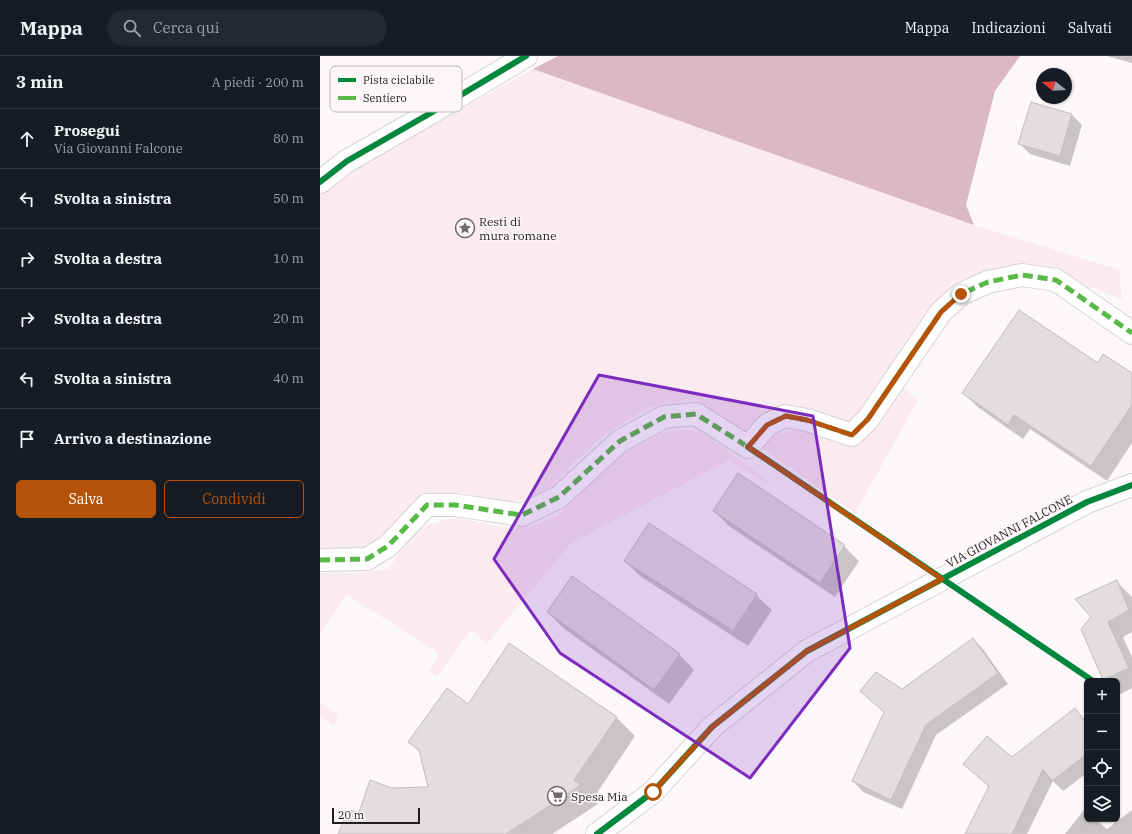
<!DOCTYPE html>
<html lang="it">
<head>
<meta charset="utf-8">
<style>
  body { margin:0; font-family:"IBM Plex Serif",serif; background:#242831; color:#f1f3f6 }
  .controls { position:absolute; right:12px; bottom:12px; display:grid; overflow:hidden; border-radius:6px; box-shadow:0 1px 3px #0004 }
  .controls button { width:36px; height:36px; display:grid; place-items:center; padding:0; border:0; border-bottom:1px solid #363941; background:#171b24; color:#f1f3f6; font:20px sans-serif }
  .compass { position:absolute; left:716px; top:12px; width:36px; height:36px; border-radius:50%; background:#171b24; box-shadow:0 1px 3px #0004; rotate:288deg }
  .scale { position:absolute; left:12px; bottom:10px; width:88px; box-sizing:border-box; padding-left:4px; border:2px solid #251e20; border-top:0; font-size:11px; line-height:14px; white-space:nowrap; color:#251e20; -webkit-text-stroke:3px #fdf6f7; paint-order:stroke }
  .stop { position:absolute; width:12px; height:12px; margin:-9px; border:3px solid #b45309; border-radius:50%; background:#fff }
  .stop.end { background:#b45309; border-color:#fff; box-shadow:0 1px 4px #0008 }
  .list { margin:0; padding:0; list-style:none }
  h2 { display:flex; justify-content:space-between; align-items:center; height:52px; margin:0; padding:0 16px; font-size:17px }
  h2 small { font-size:13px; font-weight:400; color:#9ea1a6 }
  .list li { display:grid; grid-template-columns:26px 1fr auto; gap:12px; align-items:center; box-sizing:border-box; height:60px; padding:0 16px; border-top:1px solid #363941 }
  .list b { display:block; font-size:15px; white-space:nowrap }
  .list p { margin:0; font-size:13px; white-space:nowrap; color:#9ea1a6 }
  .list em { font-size:13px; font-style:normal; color:#9ea1a6 }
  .actions { display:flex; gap:8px; padding:12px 16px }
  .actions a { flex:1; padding:9px 0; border:1px solid #b45309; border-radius:6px; text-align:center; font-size:14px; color:#b45309 }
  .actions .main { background:#b45309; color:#fff }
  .icon { flex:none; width:22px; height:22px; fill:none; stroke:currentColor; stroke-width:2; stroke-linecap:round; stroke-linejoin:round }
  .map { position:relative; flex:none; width:812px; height:778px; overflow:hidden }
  header { display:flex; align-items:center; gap:24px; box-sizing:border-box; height:56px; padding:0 20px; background:#171b24; border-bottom:1px solid #363941 }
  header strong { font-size:19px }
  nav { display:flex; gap:22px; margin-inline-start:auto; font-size:14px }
  .search { width:280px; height:36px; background:#242831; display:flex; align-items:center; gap:10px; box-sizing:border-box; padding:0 14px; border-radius:22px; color:#9ea1a6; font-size:15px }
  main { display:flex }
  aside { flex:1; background:#171b24 }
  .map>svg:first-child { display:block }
  .green { fill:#fbeaef }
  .water { fill:#dbb8c2 }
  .shadow { fill:#0003 }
  .building { fill:#e2ddde; stroke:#c2bdbe }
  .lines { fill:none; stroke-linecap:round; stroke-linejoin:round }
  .pedestrian-casing { stroke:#d7d2d3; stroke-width:24 }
  .minor-casing { stroke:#d7d2d3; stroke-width:24 }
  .pedestrian { stroke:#fffefe; stroke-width:22 }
  .minor { stroke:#fffefe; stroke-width:22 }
  .quiet { stroke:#58b947; stroke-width:5; stroke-dasharray:10 5; stroke-linecap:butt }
  .cycleway-casing { stroke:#fdf6f7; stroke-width:8 }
  .cycleway { stroke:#00873e; stroke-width:6 }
  .route { stroke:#b45309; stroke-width:5 }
  .marked { fill:#7b2cbf; fill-opacity:0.2; stroke:#7b2cbf; stroke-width:3; stroke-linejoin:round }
  .labels { text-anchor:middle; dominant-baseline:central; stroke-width:3; stroke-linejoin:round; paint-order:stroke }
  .poi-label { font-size:12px; fill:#251e20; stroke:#fdf6f7; text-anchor:start }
  .street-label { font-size:12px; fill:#251e20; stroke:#fdf6f7 }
  .key { fill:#fdf6f7; stroke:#bcb5b6; stroke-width:1 }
  .key-label { font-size:11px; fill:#251e20 }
</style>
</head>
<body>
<header>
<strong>Mappa</strong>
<div class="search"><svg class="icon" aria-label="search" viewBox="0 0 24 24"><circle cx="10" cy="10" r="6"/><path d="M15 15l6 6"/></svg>Cerca qui</div>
<nav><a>Mappa</a><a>Indicazioni</a><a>Salvati</a></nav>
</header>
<main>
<aside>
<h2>3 min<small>A piedi · 200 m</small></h2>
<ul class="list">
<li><svg class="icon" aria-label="ahead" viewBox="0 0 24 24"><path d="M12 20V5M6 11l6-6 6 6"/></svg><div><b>Prosegui</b><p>Via Giovanni Falcone</p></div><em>80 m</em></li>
<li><svg class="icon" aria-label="left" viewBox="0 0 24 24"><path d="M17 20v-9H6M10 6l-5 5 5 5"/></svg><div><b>Svolta a sinistra</b></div><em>50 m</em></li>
<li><svg class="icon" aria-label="right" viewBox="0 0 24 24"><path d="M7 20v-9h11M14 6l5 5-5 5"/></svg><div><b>Svolta a destra</b></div><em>10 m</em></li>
<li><svg class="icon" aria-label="right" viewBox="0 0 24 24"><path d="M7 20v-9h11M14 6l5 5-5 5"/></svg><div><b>Svolta a destra</b></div><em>20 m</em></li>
<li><svg class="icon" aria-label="left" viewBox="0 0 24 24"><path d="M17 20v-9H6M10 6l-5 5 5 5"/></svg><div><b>Svolta a sinistra</b></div><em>40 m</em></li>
<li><svg class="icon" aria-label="arrive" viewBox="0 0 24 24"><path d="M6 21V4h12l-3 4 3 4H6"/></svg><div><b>Arrivo a destinazione</b></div></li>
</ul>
<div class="actions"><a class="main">Salva</a><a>Condividi</a></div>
</aside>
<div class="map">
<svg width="812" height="778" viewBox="0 0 812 778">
  <rect width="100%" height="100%" fill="#fcf7f8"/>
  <!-- green -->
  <path class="green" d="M213,13L654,169L799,214L802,243L715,211L633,225L542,361L526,377L466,356L422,377L374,342L329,351L288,376L254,406L231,431L209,443L186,447L142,437L119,440L94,445L54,489L38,495L0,493V138L6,132L60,99Z
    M580,329L598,344L535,457L439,390L452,379L479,373L509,384L532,391L554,372Z
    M360,374L380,375L451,427L447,428L409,404L251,487L167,588L151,574L117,620L109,616L119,597L27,539L0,578V517H39L69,513L87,483L104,471L124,464L138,462L189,473L216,469L237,460L289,410L306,396L341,377Z
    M0,647L19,660L14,670L0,660Z"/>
  <!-- water -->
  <path class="water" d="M238,0H700L675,35L646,149L654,169L213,13Z"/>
  <!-- shadow -->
  <path class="shadow" d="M787,0H812V7Z
    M712,47L752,59L762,69L750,110L710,98L700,88Z
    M812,319V387L787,425L710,373L703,383L659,352L643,337Z
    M418,419L524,490L539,505L515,541L409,470L394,455Z
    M305,505L436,539L452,554L428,590L320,520Z
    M796,525L812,541V576L803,581L812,601V632L799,639L797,637V625H785L783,623L773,561Z
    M228,556L359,598L374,614L349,648L243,572Z
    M653,583L663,593L688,628L616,679L582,753L543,736L533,725L565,656L542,635L582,634Z
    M189,589L297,662L315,680L273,743L278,748L232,778H19L39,757L72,733L110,732L102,698L89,686L148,649Z
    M755,654L767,666V717L743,735L733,725L707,778H646L669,731L644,708L692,702Z
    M764,754L767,756V763H775L787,773L812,754V778H745Z"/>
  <!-- building -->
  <path class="building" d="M711,46L752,58L740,100L698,88Z
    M699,254L778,307L783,298L812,317V349L771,410L694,359L688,369L642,337Z
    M418,417L525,489L500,527L393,455Z
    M329,467L437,538L413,575L304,505Z
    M252,520L360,598L334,634L227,556Z
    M797,524L809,554L788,566L809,612L783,624L761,573L771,561L755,543Z
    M653,582L678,617L606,669L571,744L532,725L564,656L540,635L556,616L582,633Z
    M189,587L297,661L254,724L261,729L186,778H18L28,754L39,756L50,724L72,732L108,731L99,694L88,686L127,632L148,648Z
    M755,652L767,668V698L732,725L723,713L692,778H645L669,730L643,708L667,680L692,701Z"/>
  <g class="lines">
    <defs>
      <path id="pedestrian" d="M0,504L47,503L68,490L107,449H135L202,459L239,441L300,385L344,361L376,358L428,391L447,369L465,360L487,364L532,379L548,363L621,256L641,238L668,226L702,219L736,224L812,277"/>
      <path id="minor" d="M0,126L27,105L109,58L206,0
        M277,778L333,736L392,671L487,595L767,446L812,429"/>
    </defs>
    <!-- pedestrian casing -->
    <use href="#pedestrian" class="pedestrian-casing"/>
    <!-- minor casing -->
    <use href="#minor" class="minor-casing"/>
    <!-- pedestrian -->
    <use href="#pedestrian" class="pedestrian"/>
    <!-- minor -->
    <use href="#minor" class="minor"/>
    <!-- quiet -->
    <path class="quiet" d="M0,504L47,503L68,490L107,449H135L202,459L239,441L300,385L344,361L376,358L428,391L447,369L465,360L487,364L532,379L548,363L621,256L641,238L668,226L702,219L736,224L812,277"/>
    <defs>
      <path id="cycleway" d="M0,126L27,105L109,58L206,0
        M428,391L773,625
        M277,778L333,736L392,671L487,595L767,446L812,429"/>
    </defs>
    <!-- cycleway casing -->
    <use href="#cycleway" class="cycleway-casing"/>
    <!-- cycleway -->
    <use href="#cycleway" class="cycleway"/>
  </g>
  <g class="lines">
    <!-- route -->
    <path class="route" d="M333,736L392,671L487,595L622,523L428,391L447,369L466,360L487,364L532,379L548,363L621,256L641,238"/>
  </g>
  <!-- marked area -->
  <path class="marked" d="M279,319L493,360L530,592L430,722L240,597L174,503Z"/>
  <!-- icons -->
  <defs>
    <symbol id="sight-ring" viewBox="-11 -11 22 22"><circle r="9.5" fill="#fdf6f7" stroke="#706a6c" stroke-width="1.5"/><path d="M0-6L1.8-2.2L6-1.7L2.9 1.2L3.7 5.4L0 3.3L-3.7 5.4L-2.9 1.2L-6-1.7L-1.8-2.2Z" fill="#706a6c"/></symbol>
    <symbol id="supermarket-ring" viewBox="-11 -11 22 22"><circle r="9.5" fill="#fdf6f7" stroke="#706a6c" stroke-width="1.5"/><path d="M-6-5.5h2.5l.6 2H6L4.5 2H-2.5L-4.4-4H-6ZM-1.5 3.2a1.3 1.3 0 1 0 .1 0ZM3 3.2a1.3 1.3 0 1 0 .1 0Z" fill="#706a6c"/></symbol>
  </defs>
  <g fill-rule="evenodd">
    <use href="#sight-ring" x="134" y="161" width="22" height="22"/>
    <use href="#supermarket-ring" x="226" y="729" width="22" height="22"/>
  </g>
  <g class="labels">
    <!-- poi labels -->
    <g class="poi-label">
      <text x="159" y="165">Resti di<tspan x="159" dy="14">mura romane</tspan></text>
      <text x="251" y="740">Spesa Mia</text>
    </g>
    <!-- street labels -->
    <g class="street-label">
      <text transform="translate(689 475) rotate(-28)">VIA GIOVANNI FALCONE</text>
    </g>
  </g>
  <!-- legend -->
  <rect x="10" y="10" width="132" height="46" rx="6" class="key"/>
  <rect x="18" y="22" width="18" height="4" fill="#00873e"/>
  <rect x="18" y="40" width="18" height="4" fill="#58b947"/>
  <g class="key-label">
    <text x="43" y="28">Pista ciclabile</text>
    <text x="43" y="46">Sentiero</text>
  </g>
</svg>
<div class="controls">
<button>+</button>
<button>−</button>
<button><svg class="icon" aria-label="locate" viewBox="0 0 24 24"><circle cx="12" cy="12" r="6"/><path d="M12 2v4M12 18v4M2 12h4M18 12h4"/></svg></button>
<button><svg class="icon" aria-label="layers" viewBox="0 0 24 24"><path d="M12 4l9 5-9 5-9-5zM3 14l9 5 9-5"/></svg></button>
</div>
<svg class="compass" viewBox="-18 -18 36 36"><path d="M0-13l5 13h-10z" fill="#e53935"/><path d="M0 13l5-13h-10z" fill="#9ea1a6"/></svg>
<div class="scale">20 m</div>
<div class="stop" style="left:333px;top:736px"></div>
<div class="stop end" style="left:641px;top:238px"></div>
</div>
</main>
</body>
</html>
